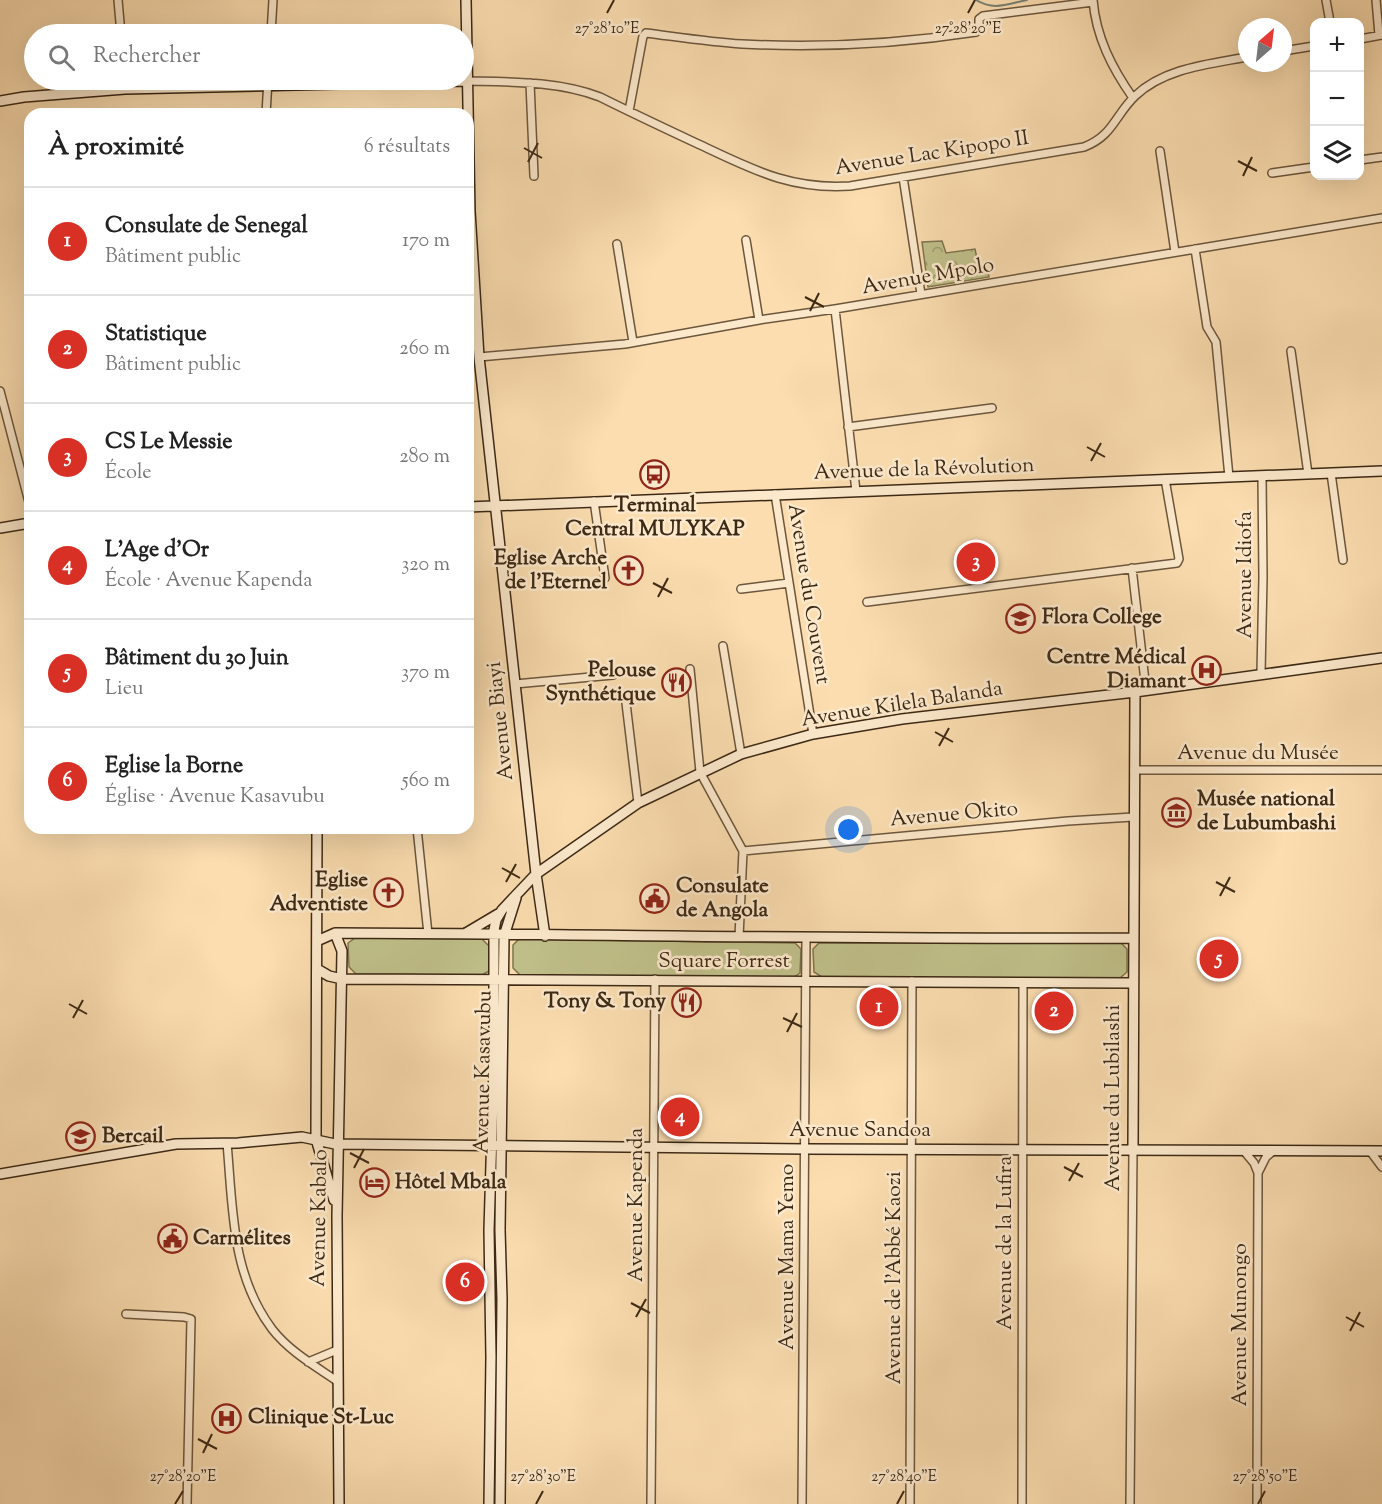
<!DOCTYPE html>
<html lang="fr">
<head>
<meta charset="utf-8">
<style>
  body { margin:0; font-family:"Sorts Mill Goudy",serif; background:#f2f2f2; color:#222 }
  .controls { position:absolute; right:18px; top:18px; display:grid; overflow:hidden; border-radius:12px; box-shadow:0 6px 24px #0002 }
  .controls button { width:54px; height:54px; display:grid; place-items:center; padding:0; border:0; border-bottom:2px solid #e0e0e0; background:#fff; color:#222; font:30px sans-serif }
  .compass { position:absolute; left:1238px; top:18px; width:54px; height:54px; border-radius:50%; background:#fff; box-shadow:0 6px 24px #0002; rotate:28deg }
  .you { position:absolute; left:849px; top:830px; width:21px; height:21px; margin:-15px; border:4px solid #fff; border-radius:50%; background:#1a73e8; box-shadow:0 0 0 9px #1a73e833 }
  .badge { display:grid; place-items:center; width:39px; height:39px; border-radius:50%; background:#d93025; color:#fff; font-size:20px; font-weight:700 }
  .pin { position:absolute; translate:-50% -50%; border:3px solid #fff; box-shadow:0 2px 6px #0006 }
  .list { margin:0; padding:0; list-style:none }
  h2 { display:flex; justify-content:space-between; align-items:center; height:78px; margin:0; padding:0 24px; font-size:26px }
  h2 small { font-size:20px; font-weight:400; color:#767676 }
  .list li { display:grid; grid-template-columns:39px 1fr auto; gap:18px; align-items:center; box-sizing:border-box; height:108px; padding:0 24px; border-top:2px solid #e0e0e0 }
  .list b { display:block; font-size:22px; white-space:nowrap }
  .list p { margin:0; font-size:20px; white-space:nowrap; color:#767676 }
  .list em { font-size:20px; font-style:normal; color:#767676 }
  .icon { flex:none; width:33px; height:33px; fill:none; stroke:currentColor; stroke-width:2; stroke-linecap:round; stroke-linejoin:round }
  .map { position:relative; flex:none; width:1382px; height:1504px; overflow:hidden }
  .search { position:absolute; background:#fff; box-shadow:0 6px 24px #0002; left:24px; top:24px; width:450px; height:66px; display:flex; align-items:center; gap:15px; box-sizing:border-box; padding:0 21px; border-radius:33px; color:#767676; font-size:22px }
  .panel { position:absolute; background:#fff; box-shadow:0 6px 24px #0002; left:24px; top:108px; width:450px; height:726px; border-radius:18px }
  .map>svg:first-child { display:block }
  .green { fill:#c0c08a; stroke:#7e7450; stroke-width:1.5 }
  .forest { fill:url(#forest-crowns); stroke:#7e7450; stroke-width:1.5 }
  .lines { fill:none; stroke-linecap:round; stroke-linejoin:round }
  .stream { stroke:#788173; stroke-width:2 }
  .street-casing { stroke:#6c563c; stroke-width:10 }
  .secondary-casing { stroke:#3c2915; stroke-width:12 }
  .street { stroke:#fce9cc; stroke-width:7 }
  .secondary { stroke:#fce9cc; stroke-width:9 }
  .ticks { fill:none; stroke:#3c2915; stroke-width:2 }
  .labels { text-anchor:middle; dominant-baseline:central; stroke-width:5; stroke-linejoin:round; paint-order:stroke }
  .street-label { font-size:21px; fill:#3c2915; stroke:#fce9cc }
  .poi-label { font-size:21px; font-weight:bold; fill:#3c2915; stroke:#fce9cc; text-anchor:start }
  .ticks-label { font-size:15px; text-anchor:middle; fill:#3c2915; stroke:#fce9cc; stroke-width:5; stroke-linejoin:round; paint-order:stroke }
</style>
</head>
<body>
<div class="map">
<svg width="1382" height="1504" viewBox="0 0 1382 1504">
  <defs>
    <pattern id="forest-crowns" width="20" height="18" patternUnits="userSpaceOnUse" patternTransform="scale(1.5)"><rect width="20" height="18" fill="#c0c08a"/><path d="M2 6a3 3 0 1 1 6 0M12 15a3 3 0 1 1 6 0" fill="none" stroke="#9d9c70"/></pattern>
  </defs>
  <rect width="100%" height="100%" fill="#fbddb0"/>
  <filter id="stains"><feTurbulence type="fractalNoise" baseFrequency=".00333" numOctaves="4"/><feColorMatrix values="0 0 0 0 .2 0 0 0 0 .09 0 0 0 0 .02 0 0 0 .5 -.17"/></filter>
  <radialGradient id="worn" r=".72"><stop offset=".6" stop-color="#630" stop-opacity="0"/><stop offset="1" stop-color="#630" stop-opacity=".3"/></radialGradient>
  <!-- green -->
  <path class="green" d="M355,938L482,939L489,946V971L482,975L356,974L349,967L348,943Z
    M519,939L795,943L801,949L800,973L794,977L520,975L513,968V945Z
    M819,943H1121L1127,949V972L1120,978L822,977L814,972L813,949Z"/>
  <!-- forest -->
  <path class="forest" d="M942,241L946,253L975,249L979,268H987L989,277L928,287L922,242Z"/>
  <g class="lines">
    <!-- stream -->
    <path class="stream" d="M976,0C994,11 1007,4 1027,0"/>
    <defs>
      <path id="street" d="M118,0L121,34
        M1093,0C1096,37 1112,68 1133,98
        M1326,0L1330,22
        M1376,0L1379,35
        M271,34L273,0
        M1360,39L1382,35
        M1283,51L1314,46
        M467,81C511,82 558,81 600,97C632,113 664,128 696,143C750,168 788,190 850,186L1084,147C1113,136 1115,115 1135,96C1164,68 1210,64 1247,57
        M530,83L534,176
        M629,111L643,36L646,33C678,37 710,42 742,44C821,48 898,44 976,32L979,29V19L983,16L1093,2
        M266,114L268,80
        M1160,151L1175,252
        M1360,160L1382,157
        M1272,173L1314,167
        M903,177L921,294
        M746,240L759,320
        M617,244L633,342
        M1195,249L1207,327L1216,342L1229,477
        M835,309L856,491
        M1291,351L1308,474
        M479,357L625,344L759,320L835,309L1382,218
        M0,391L30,506
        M848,427L992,408
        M1331,473L1343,560
        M775,494L813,734
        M594,501L605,578
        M1132,568L1146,690
        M741,589L789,583
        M867,602L1177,563L1179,559L1165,479
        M723,646L741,754
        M690,669L700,772L743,851L739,937
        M1261,673L1263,577L1262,476
        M515,684L613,675
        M626,703L638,803
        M1134,770H1382
        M417,828L428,934
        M743,851L1068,821L1133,817
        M227,1143C233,1209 231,1274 272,1329C289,1351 315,1366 337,1381
        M1244,1151L1254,1163L1258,1173
        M1370,1151L1382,1167
        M126,1314L184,1317L191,1319L187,1504
        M308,1362L337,1350
        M651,1504L655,979
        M802,1504L806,939
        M910,1504L912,981
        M1022,1504L1023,983
        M1130,1504L1133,1150
        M1257,1504L1258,1173L1266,1157L1272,1152"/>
      <path id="secondary" d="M466,0L470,211L479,357L536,874L545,936
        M0,101L24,97L125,89L467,81
        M468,507L1382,471
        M0,528L30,523
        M317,828L316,1139L334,1200
        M335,933L342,951L337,1216L339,1504
        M466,933L498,914
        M317,941L335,933C601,934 867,940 1132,938
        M317,969L329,976L342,979L1132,983
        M1133,1150L1135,692
        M0,1174L176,1144L238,1143L302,1137L335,1144L805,1149L1382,1151
        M489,1504L491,1357L489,1230L494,1065V930L496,920L502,910L536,874L638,803L741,754L813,734L902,719L1135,692L1382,658
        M500,1504L502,1299L500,1230L504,936L516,898"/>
    </defs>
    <!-- street casing -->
    <use href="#street" class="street-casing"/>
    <!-- secondary casing -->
    <use href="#secondary" class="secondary-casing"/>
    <!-- street -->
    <use href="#street" class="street"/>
    <!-- secondary -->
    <use href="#secondary" class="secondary"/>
  </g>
  <!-- ticks -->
  <path class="ticks" d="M607,13L614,0M968,13L975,0M524,148L542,158M1238,161L1257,171M528,162L538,143M1243,176L1252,157M805,297L824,307M810,311L819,293M1087,447L1105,457M1091,461L1101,443M653,583L672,593M658,597L668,578M935,732L953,742M939,746L949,728M502,868L520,878M506,882L516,864M1216,882L1235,892M1220,896L1230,877M69,1004L87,1014M73,1018L83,1000M783,1018L802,1027M787,1032L797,1013M350,1153L369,1163M1064,1167L1083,1177M354,1168L364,1149M1069,1181L1079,1163M631,1303L650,1313M636,1317L646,1299M1346,1317L1364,1327M1350,1331L1360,1312M198,1439L217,1449M203,1453L212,1434M175,1504L183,1491M536,1504L543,1491M897,1504L904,1491M1258,1504L1265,1491"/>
  <!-- icons -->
  <defs>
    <symbol id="bus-ring" viewBox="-11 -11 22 22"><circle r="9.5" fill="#fce9cc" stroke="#8f2418" stroke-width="1.5"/><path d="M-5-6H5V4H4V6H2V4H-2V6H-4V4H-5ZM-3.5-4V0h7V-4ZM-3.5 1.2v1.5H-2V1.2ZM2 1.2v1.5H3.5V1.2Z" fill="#8f2418"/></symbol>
    <symbol id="church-ring" viewBox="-11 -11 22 22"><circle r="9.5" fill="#fce9cc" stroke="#8f2418" stroke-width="1.5"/><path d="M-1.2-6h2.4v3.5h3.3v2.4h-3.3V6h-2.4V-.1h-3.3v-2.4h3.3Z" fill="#8f2418"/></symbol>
    <symbol id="school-ring" viewBox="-11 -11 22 22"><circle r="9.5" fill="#fce9cc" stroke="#8f2418" stroke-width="1.5"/><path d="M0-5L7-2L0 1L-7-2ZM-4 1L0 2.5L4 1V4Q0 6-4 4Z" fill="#8f2418"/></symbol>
    <symbol id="hospital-ring" viewBox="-11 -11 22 22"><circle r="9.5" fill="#fce9cc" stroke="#8f2418" stroke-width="1.5"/><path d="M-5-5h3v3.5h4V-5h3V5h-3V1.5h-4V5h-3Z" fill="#8f2418"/></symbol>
    <symbol id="restaurant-ring" viewBox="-11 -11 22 22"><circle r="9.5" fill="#fce9cc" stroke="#8f2418" stroke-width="1.5"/><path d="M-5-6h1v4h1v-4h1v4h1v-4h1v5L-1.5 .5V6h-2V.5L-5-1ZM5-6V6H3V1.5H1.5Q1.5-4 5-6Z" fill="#8f2418"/></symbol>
    <symbol id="museum-ring" viewBox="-11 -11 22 22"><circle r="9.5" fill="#fce9cc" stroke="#8f2418" stroke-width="1.5"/><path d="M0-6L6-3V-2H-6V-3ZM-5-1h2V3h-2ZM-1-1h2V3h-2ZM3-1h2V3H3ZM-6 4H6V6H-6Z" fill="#8f2418"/></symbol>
    <symbol id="civic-ring" viewBox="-11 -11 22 22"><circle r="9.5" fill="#fce9cc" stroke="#8f2418" stroke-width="1.5"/><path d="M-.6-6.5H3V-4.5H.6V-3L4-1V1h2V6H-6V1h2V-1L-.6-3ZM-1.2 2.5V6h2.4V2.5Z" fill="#8f2418"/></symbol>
    <symbol id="hotel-ring" viewBox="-11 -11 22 22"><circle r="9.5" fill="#fce9cc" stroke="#8f2418" stroke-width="1.5"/><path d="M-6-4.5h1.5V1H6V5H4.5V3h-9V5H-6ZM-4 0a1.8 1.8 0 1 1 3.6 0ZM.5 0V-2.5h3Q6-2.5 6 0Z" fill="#8f2418"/></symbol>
  </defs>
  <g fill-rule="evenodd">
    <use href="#bus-ring" x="638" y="458" width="33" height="33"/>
    <use href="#church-ring" x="612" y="554" width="33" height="33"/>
    <use href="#school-ring" x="1004" y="602" width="33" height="33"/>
    <use href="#hospital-ring" x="1190" y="654" width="33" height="33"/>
    <use href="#restaurant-ring" x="660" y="666" width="33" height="33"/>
    <use href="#museum-ring" x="1160" y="796" width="33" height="33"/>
    <use href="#church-ring" x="372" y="876" width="33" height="33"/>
    <use href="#civic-ring" x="638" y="882" width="33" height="33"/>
    <use href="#restaurant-ring" x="670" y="986" width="33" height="33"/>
    <use href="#school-ring" x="64" y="1120" width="33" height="33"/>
    <use href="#hotel-ring" x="358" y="1166" width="33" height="33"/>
    <use href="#civic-ring" x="156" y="1222" width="33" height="33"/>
    <use href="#hospital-ring" x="210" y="1402" width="33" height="33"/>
  </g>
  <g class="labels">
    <!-- street labels -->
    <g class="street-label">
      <text transform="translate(932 154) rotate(-9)">Avenue Lac Kipopo II</text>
      <text transform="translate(928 277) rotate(-10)">Avenue Mpolo</text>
      <text transform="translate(924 470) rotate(-2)">Avenue de la Révolution</text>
      <text transform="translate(1246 575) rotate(-90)">Avenue Idiofa</text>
      <text transform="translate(808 594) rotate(81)">Avenue du Couvent</text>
      <text transform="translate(902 705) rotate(-9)">Avenue Kilela Balanda</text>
      <text transform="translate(501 721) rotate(-96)">Avenue Biayi</text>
      <text x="1258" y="754">Avenue du Musée</text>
      <text transform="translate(954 815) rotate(-5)">Avenue Okito</text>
      <text x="724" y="962">Square Forrest</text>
      <text transform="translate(484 1072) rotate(-89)">Avenue Kasavubu</text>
      <text transform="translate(1114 1098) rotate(-90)">Avenue du Lubilashi</text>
      <text x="860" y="1131">Avenue Sandoa</text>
      <text transform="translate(637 1205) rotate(-90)">Avenue Kapenda</text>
      <text transform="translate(320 1218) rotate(-89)">Avenue Kabalo</text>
      <text transform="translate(1006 1243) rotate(-90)">Avenue de la Lufira</text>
      <text transform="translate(788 1257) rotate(-90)">Avenue Mama Yemo</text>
      <text transform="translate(895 1278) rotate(-90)">Avenue de l'Abbé Kaozi</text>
      <text transform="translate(1241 1325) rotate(-90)">Avenue Munongo</text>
    </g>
    <!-- poi labels -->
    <g class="poi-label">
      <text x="655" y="506" text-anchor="middle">Terminal<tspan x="655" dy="24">Central MULYKAP</tspan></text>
      <text x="607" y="559" text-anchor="end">Eglise Arche<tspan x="607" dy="24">de l'Eternel</tspan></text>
      <text x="1042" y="618">Flora College</text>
      <text x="1186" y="658" text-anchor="end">Centre Médical<tspan x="1186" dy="24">Diamant</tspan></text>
      <text x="656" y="671" text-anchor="end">Pelouse<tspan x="656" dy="24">Synthétique</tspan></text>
      <text x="1197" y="800">Musée national<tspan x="1197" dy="24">de Lubumbashi</tspan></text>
      <text x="368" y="881" text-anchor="end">Eglise<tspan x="368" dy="24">Adventiste</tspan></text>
      <text x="676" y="887">Consulate<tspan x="676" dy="24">de Angola</tspan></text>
      <text x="666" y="1002" text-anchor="end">Tony &amp; Tony</text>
      <text x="102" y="1137">Bercail</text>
      <text x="395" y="1183">Hôtel Mbala</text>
      <text x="193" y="1239">Carmélites</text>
      <text x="248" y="1418">Clinique St-Luc</text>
    </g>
  </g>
  <g class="ticks-label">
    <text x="607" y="33">27°28'10"E</text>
    <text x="968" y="33">27°28'20"E</text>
    <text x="183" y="1481">27°28'20"E</text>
    <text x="543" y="1481">27°28'30"E</text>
    <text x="904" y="1481">27°28'40"E</text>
    <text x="1265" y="1481">27°28'50"E</text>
  </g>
  <rect width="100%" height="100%" filter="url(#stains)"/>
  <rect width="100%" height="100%" fill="url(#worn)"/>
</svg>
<div class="controls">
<button>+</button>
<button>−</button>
<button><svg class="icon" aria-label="layers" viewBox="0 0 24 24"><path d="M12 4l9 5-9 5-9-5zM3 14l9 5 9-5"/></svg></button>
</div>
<svg class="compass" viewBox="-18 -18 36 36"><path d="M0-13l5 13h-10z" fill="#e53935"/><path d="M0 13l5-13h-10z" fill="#767676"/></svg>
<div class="you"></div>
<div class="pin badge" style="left:879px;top:1007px">1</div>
<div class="pin badge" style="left:1054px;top:1011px">2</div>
<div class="pin badge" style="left:976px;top:562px">3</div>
<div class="pin badge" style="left:680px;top:1117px">4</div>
<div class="pin badge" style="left:1219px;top:959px">5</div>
<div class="pin badge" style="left:465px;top:1282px">6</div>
<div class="search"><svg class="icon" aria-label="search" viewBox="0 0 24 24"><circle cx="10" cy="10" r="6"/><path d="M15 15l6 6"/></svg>Rechercher</div>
<section class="panel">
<h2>À proximité<small>6 résultats</small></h2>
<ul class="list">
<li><span class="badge">1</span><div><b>Consulate de Senegal</b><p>Bâtiment public</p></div><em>170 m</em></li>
<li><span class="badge">2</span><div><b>Statistique</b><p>Bâtiment public</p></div><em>260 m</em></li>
<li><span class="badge">3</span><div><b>CS Le Messie</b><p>École</p></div><em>280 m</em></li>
<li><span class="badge">4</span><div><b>L'Age d'Or</b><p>École · Avenue Kapenda</p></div><em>320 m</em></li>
<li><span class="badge">5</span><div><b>Bâtiment du 30 Juin</b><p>Lieu</p></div><em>370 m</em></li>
<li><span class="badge">6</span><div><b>Eglise la Borne</b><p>Église · Avenue Kasavubu</p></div><em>560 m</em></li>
</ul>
</section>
</div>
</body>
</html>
